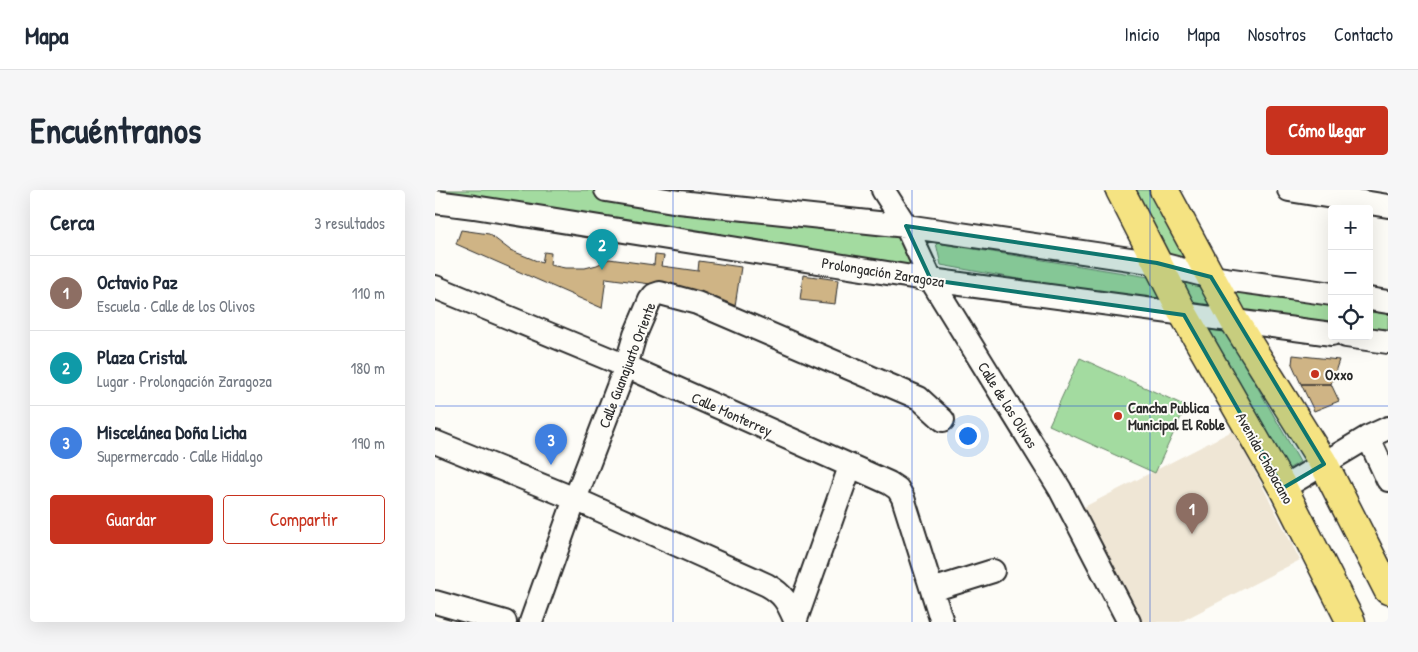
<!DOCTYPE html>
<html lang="es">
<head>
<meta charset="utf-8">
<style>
  body { margin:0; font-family:"Patrick Hand",sans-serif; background:#f6f6f7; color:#1f2937 }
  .controls { position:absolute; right:15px; top:15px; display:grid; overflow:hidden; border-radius:5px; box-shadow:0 5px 20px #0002 }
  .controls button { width:45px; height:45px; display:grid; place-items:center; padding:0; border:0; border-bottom:1px solid #e0e1e3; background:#fff; color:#1f2937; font:25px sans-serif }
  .you { position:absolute; left:532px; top:245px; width:18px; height:18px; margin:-12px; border:4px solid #fff; border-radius:50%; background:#1a73e8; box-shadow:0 0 0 8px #1a73e833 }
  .badge { display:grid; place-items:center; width:32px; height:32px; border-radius:50%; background:#c8321e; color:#fff; font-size:16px; font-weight:700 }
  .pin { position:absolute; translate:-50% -41px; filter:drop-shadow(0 1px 2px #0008) }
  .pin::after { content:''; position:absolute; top:26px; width:18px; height:15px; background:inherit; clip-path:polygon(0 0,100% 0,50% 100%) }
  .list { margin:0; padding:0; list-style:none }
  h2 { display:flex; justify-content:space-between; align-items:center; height:65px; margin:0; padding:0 20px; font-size:21px }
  h2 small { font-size:16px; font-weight:400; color:#747a83 }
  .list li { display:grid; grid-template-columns:32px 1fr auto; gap:15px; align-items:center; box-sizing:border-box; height:75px; padding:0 20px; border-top:1px solid #e0e1e3 }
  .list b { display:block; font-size:19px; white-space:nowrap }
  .list p { margin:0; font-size:16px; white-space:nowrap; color:#747a83 }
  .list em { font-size:16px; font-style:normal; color:#747a83 }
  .actions { display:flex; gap:10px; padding:15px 20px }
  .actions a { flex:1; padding:11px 0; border:1px solid #c8321e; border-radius:5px; text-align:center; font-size:18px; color:#c8321e }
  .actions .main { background:#c8321e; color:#fff }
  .icon { flex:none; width:28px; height:28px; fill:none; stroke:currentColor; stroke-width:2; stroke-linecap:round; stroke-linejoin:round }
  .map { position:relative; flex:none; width:953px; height:432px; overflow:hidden; border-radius:5px }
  header { display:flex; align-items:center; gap:30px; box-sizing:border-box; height:70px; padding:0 25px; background:#fff; border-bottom:1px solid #e0e1e3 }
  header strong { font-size:24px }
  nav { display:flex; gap:28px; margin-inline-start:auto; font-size:18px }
  .intro { display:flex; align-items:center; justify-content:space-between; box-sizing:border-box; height:120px; padding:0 30px }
  h1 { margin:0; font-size:35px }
  .button { padding:12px 22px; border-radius:5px; background:#c8321e; color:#fff; font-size:18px; font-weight:700 }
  main { display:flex; gap:30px; padding:0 30px }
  aside { flex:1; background:#fff; border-radius:5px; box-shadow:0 5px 20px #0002 }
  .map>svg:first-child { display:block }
  .built { fill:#efe6d5 }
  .green { fill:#a3dba0; stroke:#678366 }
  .building { fill:#cfb485; stroke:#2b2b2b }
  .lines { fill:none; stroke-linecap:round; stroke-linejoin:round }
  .minor-casing { stroke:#2b2b2b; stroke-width:26 }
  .major-casing { stroke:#2b2b2b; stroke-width:31 }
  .minor { stroke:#fdfcf7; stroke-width:22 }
  .major { stroke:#f5e382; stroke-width:28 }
  .marked { fill:#0f766e; fill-opacity:0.2; stroke:#0f766e; stroke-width:4; stroke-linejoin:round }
  .grid { fill:none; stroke:#1d4ed8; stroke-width:1; stroke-opacity:0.55 }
  .poi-dot { fill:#c8321e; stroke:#fdfcf7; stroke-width:2 }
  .labels { text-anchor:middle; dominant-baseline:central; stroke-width:4; stroke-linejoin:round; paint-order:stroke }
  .street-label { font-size:15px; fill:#2b2b2b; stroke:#fdfcf7 }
  .poi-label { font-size:15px; font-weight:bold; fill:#2b2b2b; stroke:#fdfcf7; text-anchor:start }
</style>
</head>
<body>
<header>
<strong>Mapa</strong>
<nav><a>Inicio</a><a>Mapa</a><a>Nosotros</a><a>Contacto</a></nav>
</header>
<div class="intro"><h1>Encuéntranos</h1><a class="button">Cómo llegar</a></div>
<main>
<aside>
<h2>Cerca<small>3 resultados</small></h2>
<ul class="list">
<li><span class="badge" style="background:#8d6e63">1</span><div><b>Octavio Paz</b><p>Escuela · Calle de los Olivos</p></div><em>110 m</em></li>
<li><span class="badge" style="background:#0f9aa8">2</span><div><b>Plaza Cristal</b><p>Lugar · Prolongación Zaragoza</p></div><em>180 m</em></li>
<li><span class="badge" style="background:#3f7fe0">3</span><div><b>Miscelánea Doña Licha</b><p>Supermercado · Calle Hidalgo</p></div><em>190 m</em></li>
</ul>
<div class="actions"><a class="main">Guardar</a><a>Compartir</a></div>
</aside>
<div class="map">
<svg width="953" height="432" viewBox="0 0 953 432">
  <rect width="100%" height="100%" fill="#fdfcf7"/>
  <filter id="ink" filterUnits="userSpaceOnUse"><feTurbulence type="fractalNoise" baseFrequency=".02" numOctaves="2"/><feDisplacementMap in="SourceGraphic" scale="10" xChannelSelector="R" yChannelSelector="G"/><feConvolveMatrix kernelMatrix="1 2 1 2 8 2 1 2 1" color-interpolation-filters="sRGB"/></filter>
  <g filter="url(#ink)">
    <!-- built -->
    <path class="built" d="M799,240L865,370L745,432H704L649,317Z"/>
    <!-- green -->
    <path class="green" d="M0,0H165L465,44L480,76L0,8Z
      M689,0H726L765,79L724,70Z
      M501,53L720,88L727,115L506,75Z
      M743,91L769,95L778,117L754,115Z
      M801,100L897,113V134L804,125Z
      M934,118L953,121V139L934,137Z
      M765,140H790L865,272L843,285Z
      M645,168L751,216L720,283L614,235Z"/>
    <!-- building -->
    <path class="building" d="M26,40L54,44L75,60L107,73L109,62L116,63L115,75L130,78H150L162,75L174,69L219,75L220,65L229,66L227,76L263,81L264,71L306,77L300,116L260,100L171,88L167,118L21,54Z
      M368,85L403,90L400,114L365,110Z
      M858,165L904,170L896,194H866L857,174Z
      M866,194H896L904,211L879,221Z"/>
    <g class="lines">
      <defs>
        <path id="minor" d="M171,0L244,12L471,36L722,73L776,87L897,104
          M448,0L471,36L496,90L625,299L694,432
          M854,0L953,16
          M0,12L39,17L496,90L897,144
          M0,97L191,176L454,293L463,299L468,308L507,432
          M934,109L953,112
          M911,146L953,152
          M933,247L953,290
          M0,252L140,309L332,395C350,405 353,414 361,432
          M848,298L933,247L953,238
          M497,400L558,381
          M0,412L70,432
          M96,432L140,309L191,176L200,145L215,110L219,105L225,103L262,113L484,208L508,230
          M360,432L415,277"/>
        <path id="major" d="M685,0L749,125L848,298L916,432
          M729,0L800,132L889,274L953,400"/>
      </defs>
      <!-- minor casing -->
      <use href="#minor" class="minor-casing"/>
      <!-- major casing -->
      <use href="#major" class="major-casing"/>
      <!-- minor -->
      <use href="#minor" class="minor"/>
      <!-- major -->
      <use href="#major" class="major"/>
    </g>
  </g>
  <!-- marked area -->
  <path class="marked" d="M471,36L722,73L776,87L889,274L848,298L749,125L496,90Z"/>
  <!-- grid -->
  <path class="grid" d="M238,0V432M477,0V432M715,0V432M0,216H953"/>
  <!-- markers -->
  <g class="poi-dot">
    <circle cx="880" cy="184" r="5"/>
    <circle cx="683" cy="226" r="5"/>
  </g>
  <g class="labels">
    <!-- street labels -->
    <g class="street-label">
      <text transform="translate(448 82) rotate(9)">Prolongación Zaragoza</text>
      <text transform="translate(192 175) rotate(-69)">Calle Guanajuato Oriente</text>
      <text transform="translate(573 215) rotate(58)">Calle de los Olivos</text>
      <text transform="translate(297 224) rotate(24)">Calle Monterrey</text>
      <text transform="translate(830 268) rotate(61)">Avenida Chabacano</text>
    </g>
    <!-- poi labels -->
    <g class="poi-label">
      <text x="890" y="184">Oxxo</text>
      <text x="693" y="217">Cancha Publica<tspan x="693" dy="17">Municipal El Roble</tspan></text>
    </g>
  </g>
</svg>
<div class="controls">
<button>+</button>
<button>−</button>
<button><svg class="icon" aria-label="locate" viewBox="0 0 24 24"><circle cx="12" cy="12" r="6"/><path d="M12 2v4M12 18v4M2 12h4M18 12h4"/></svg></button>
</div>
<div class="you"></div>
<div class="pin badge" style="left:757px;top:344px;background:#8d6e63">1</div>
<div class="pin badge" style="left:167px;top:80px;background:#0f9aa8">2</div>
<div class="pin badge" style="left:116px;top:275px;background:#3f7fe0">3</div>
</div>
</main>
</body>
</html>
